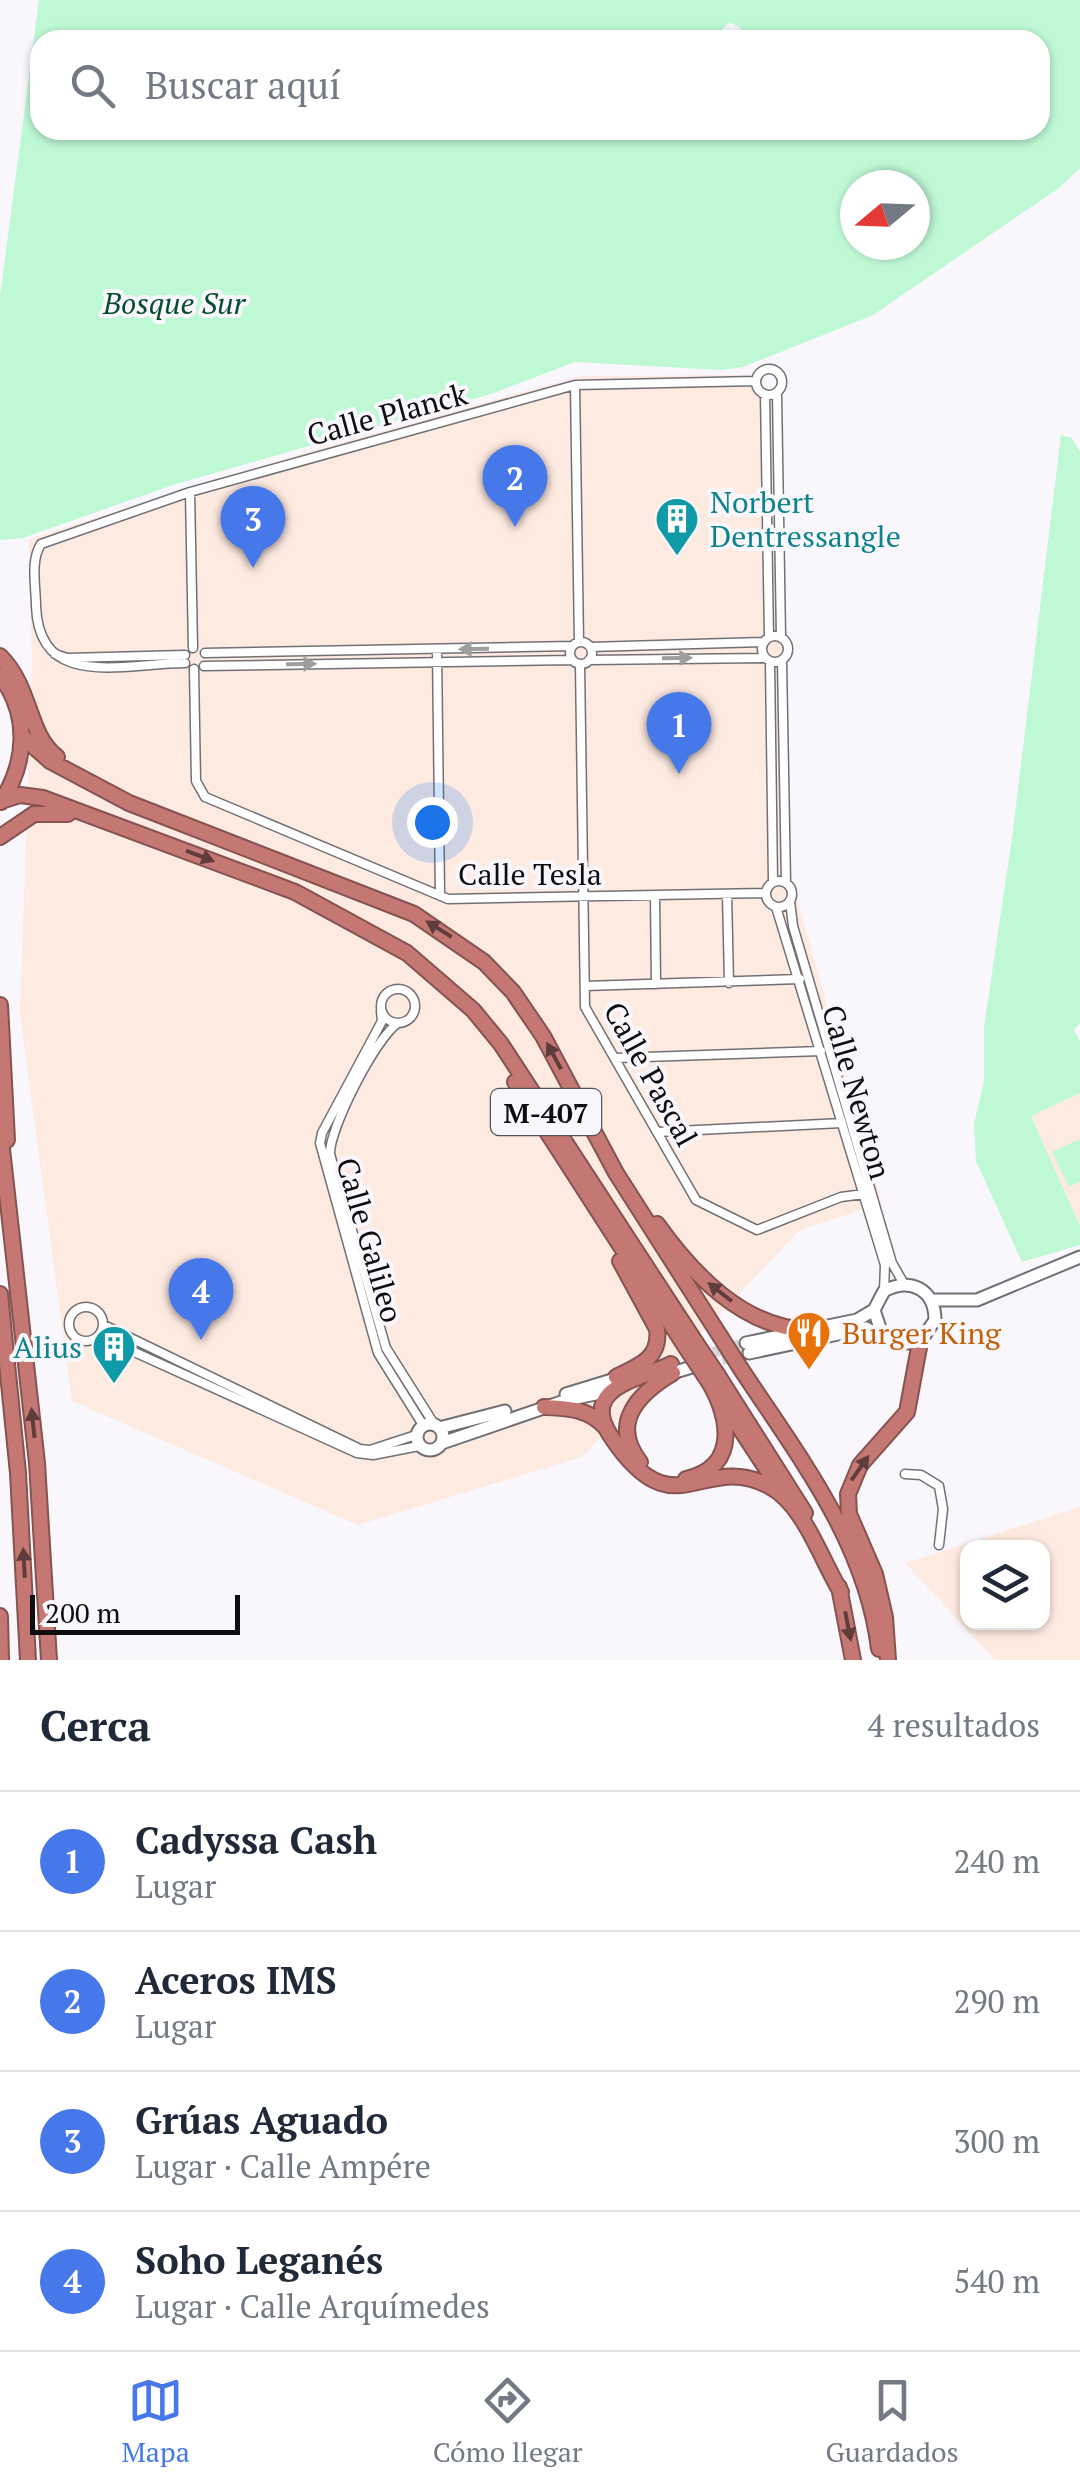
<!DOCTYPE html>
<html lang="es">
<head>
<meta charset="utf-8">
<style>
  body { margin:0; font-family:"PT Serif",serif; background:#f2f2f3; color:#1f2937 }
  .controls { position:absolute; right:30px; bottom:30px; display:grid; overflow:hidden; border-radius:20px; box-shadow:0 2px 8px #0004 }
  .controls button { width:90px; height:90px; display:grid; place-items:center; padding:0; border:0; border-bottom:2px solid #e0e1e3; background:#fff; color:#1f2937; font:50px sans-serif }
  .compass { position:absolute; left:840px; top:170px; width:90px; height:90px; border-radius:50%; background:#fff; box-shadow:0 2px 8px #0004; rotate:251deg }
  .scale { position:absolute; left:30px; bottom:25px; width:210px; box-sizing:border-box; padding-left:10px; border:5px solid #0e0d0f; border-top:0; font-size:28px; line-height:35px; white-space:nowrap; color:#0e0d0f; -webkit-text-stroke:8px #faf7fc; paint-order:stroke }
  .you { position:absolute; left:432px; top:822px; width:35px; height:35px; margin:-25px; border:8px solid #fff; border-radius:50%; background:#1a73e8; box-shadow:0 0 0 15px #1a73e833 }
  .badge { display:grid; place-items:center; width:65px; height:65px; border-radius:50%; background:#4778ea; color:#fff; font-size:32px; font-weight:700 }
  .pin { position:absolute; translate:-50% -82px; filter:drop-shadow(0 2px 5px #0008) }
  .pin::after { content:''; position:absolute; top:52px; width:35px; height:30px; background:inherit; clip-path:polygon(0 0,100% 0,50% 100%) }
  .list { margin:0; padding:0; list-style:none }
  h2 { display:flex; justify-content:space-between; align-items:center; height:130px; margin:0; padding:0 40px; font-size:42px }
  h2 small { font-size:32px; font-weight:400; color:#747a83 }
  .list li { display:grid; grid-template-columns:65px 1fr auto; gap:30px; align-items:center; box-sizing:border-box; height:140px; padding:0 40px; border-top:2px solid #e0e1e3 }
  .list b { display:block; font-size:38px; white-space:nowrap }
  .list p { margin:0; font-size:32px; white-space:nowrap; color:#747a83 }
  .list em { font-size:32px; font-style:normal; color:#747a83 }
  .icon { flex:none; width:55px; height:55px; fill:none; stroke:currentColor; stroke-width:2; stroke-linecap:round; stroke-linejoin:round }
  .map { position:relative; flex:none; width:1080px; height:1660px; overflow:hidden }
  .search { position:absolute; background:#fff; box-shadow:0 2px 8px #0004; left:30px; right:30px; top:30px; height:110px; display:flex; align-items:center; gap:25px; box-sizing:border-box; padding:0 35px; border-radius:30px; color:#747a83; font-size:38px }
  .sheet { height:690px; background:#fff }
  nav { display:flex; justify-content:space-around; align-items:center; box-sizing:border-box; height:140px; border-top:2px solid #e0e1e3; background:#fff; font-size:28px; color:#747a83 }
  nav a { display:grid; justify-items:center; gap:5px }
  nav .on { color:#4778ea }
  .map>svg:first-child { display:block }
  .industrial { fill:#fdeae1; fill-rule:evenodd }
  .green { fill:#bef8d5; fill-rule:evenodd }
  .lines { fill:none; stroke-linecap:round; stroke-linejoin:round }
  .secondary-tunnel { stroke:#d7d4d8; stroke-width:11; stroke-dasharray:11 5.5; stroke-linecap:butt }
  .street-casing { stroke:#727074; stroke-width:11 }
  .secondary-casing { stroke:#727074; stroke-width:15 }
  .highway-casing { stroke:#855350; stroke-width:18 }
  .street { stroke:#fff; stroke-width:8 }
  .secondary { stroke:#fff; stroke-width:11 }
  .highway { stroke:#c57873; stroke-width:14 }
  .highway-bridge-casing { stroke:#855350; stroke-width:18; stroke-linecap:butt }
  .highway-bridge { stroke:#c57873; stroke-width:14 }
  .oneway { fill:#9f9e9f }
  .oneway2 { fill:#603d3c }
  .labels { text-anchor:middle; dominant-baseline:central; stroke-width:8; stroke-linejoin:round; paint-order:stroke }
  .shield { fill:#faf7fc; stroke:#555356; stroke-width:2.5 }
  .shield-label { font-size:28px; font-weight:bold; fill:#0e0d0f }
  .park-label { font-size:30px; font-style:italic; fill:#054d2f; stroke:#faf7fc }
  .street-label { font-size:30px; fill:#0e0d0f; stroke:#faf7fc }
  .culture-label { font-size:30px; fill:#0d838f; stroke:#faf7fc; text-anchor:start }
  .food-label { font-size:30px; fill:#c56008; stroke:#faf7fc; text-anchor:start }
</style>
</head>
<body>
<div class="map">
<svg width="1080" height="1660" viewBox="0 0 1080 1660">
  <rect width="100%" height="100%" fill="#faf7fc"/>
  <!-- industrial -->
  <path class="industrial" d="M747,375L782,400L789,870L882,1203L800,1230L582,1457L358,1525L72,1401L20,1014L32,664L29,539L304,453L580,376Z
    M1080,1093V1226L1031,1116Z
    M1080,1507V1660H995L905,1563ZM968,1548H1042V1622H968Z"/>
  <!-- green -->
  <path class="green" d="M39,0H1080V168L1059,188L873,315L743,367L721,370L575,362L491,394L173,485L23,538L0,540V296ZM730,22L740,28L745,40H1040V130H40V40H711ZM915,185V245H855V185Z
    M1061,435L1072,438L1080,452V1023L1074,1030L1080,1041V1093L1031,1116L1080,1226V1245L1022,1262L976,1161L974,1124L984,1081V1027L1012,838Z
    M1080,1139V1181L1069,1187L1052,1152Z"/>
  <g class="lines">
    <!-- secondary-tunnel -->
    <path class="secondary-tunnel" d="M697,1357L746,1343
      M706,1363L749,1353"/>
    <defs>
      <path id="street" d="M756 382a13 13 0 1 1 26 0a13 13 0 1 1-26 0Z
        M575,385L579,642
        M777,393L781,637
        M765,394L769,637
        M190,492L193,648
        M762 649a13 13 0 1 1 26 0a13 13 0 1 1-26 0Z
        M570 653a11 11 0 1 1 22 0a11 11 0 1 1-22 0Z
        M590,647L763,642
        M437,650L440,895
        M205,653L572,646
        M55,654L67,658L185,655
        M589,660L765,658
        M782,661L786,883
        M770,662L773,882
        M185,663C124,663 39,691 36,606C36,586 30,561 41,544L190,492L575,385L756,381
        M580,664L585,1007L696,1200L757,1230L841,1197L864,1194
        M204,666L572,660
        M194,669L196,781L205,797L448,899L765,893
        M766 894a13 13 0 1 1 26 0a13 13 0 1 1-26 0Z
        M727,894L729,983
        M655,896L656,984
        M790,901L793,926L892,1263L904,1284
        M776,907L885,1265L884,1291
        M585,986L800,979
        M381 1006a17 17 0 1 1 34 0a17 17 0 1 1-34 0Z
        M381,1011L382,1021L322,1133L320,1143L378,1353L423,1425
        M398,1023C376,1037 329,1129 330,1154L386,1348L434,1424
        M615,1058L821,1051
        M657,1132L842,1123
        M69 1324a17 17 0 1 1 34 0a17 17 0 1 1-34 0Z
        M104,1325L360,1449L370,1450L416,1435
        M99,1336L357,1453L373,1455L419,1446
        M905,1474L921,1475L939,1486L943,1509L939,1545"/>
      <path id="secondary" d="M932,1300H977L1080,1257
        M746,1343L857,1320L874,1310
        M749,1353L866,1328L894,1344L920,1342L935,1320C935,1289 910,1277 884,1291L874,1310L883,1337
        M665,1375L692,1367
        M566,1394L625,1376
        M417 1437a13 13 0 1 1 26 0a13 13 0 1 1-26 0Z
        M439,1428L505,1411
        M442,1443L567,1400L614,1390"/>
      <path id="highway" d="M0,656C32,688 27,734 57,757
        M0,675C30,715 27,762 1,802
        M23,737L50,761L129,803L414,914L484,962L513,992L543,1036L616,1173L720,1336
        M1,801L20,795L43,798L295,892L407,953L473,1010L501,1044L696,1343
        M0,837L34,814H68
        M0,1005L7,1140
        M515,1082L685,1346
        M0,1131L37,1463L49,1660
        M657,1224C692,1273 742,1327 807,1330
        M0,1294L18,1473L28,1660
        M671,1364C643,1379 579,1386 610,1435C675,1534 701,1450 769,1486C804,1504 821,1560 841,1592
        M741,1369C799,1457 866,1542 879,1649
        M717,1374L805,1513
        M616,1377C639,1366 661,1358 657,1329L620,1261
        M544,1407C567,1408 589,1408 606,1428
        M728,1410L779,1488
        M640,1462C609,1423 639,1393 673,1373
        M686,1479C742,1467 729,1411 705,1376
        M839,1587L853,1660
        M0,1616L1,1660
        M888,1660L885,1617L875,1574L849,1514L848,1494L860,1465L907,1412L920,1342"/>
    </defs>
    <!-- street casing -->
    <use href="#street" class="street-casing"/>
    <!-- secondary casing -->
    <use href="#secondary" class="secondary-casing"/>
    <!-- highway casing -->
    <use href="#highway" class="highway-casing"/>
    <!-- street -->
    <use href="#street" class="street"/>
    <!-- secondary -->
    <use href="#secondary" class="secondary"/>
    <!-- highway -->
    <use href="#highway" class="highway"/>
    <defs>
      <path id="highway-bridge" d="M720,1336L741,1369
        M696,1343L717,1374
        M685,1346L705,1376"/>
    </defs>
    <!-- highway-bridge casing -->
    <use href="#highway-bridge" class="highway-bridge-casing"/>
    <!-- highway-bridge -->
    <use href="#highway-bridge" class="highway-bridge"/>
  </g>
  <!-- one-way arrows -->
  <defs><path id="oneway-solid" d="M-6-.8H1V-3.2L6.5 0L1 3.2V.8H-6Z" transform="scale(2.5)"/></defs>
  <g class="oneway">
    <use href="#oneway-solid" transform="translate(474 649) rotate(179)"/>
    <use href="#oneway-solid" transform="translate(677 658) rotate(-1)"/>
    <use href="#oneway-solid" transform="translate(301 664) rotate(-1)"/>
  </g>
  <g class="oneway2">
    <use href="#oneway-solid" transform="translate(200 856) rotate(21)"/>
    <use href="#oneway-solid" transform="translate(439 929) rotate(-148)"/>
    <use href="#oneway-solid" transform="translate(554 1056) rotate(-118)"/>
    <use href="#oneway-solid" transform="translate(720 1292) rotate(-142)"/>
    <use href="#oneway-solid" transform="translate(33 1423) rotate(-96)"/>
    <use href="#oneway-solid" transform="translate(860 1468) rotate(-55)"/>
    <use href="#oneway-solid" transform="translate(24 1563) rotate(-93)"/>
    <use href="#oneway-solid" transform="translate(848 1626) rotate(79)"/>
  </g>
  <!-- icons -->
  <defs>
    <symbol id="building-pin" viewBox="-11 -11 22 30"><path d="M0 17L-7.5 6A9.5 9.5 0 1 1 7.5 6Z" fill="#0f9aa8" stroke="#faf7fc"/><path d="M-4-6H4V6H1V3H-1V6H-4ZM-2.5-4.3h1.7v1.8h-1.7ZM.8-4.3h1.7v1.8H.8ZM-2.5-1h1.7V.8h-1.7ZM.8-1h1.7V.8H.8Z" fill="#fff"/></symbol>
    <symbol id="restaurant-pin" viewBox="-11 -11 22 30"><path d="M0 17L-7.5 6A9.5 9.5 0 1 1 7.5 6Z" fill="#e8710a" stroke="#faf7fc"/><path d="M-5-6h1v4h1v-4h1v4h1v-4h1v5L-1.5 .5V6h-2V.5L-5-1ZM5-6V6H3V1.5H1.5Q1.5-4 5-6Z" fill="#fff"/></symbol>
  </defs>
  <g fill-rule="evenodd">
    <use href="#building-pin" x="652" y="494" width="50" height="68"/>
    <use href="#restaurant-pin" x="784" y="1308" width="50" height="68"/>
    <use href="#building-pin" x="89" y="1322" width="50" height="68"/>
  </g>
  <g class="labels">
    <!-- shield labels -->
    <rect class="shield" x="491" y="1089" width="110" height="46" rx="8"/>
    <g class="shield-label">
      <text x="546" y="1112">M-407</text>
    </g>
    <!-- park labels -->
    <g class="park-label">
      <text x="174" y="303">Bosque Sur</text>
    </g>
    <!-- street labels -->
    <g class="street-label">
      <text transform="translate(387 414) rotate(-15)">Calle Planck</text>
      <text x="530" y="874">Calle Tesla</text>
      <text transform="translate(651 1074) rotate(61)">Calle Pascal</text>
      <text transform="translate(857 1092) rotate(74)">Calle Newton</text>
      <text transform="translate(370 1240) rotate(74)">Calle Galileo</text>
    </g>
    <!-- culture labels -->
    <g class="culture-label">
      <text x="710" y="502">Norbert<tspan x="710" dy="34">Dentressangle</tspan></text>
      <text x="82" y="1347" text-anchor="end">Alius</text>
    </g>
    <!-- food labels -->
    <g class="food-label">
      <text x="842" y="1333">Burger King</text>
    </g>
  </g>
</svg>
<div class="controls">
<button><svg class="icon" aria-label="layers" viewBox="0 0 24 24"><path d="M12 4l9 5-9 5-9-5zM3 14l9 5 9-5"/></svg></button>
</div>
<svg class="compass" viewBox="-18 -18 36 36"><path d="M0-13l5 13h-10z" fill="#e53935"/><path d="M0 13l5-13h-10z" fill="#747a83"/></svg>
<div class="scale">200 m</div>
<div class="you"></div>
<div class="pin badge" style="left:679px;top:774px">1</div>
<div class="pin badge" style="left:515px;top:527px">2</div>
<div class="pin badge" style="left:253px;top:568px">3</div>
<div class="pin badge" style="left:201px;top:1340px">4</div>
<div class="search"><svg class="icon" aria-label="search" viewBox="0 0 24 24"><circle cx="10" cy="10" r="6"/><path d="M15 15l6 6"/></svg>Buscar aquí</div>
</div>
<section class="sheet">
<h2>Cerca<small>4 resultados</small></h2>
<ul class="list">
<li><span class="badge">1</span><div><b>Cadyssa Cash</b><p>Lugar</p></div><em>240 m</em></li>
<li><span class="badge">2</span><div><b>Aceros IMS</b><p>Lugar</p></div><em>290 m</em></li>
<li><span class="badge">3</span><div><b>Grúas Aguado</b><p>Lugar · Calle Ampére</p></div><em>300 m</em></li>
<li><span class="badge">4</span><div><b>Soho Leganés</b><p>Lugar · Calle Arquímedes</p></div><em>540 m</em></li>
</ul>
</section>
<nav>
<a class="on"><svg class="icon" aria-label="map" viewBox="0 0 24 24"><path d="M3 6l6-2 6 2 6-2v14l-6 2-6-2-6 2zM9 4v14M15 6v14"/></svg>Mapa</a>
<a><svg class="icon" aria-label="directions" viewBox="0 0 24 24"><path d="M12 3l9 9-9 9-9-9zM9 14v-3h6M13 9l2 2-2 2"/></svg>Cómo llegar</a>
<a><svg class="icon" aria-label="saved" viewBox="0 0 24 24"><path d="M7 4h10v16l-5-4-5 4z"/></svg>Guardados</a>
</nav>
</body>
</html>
